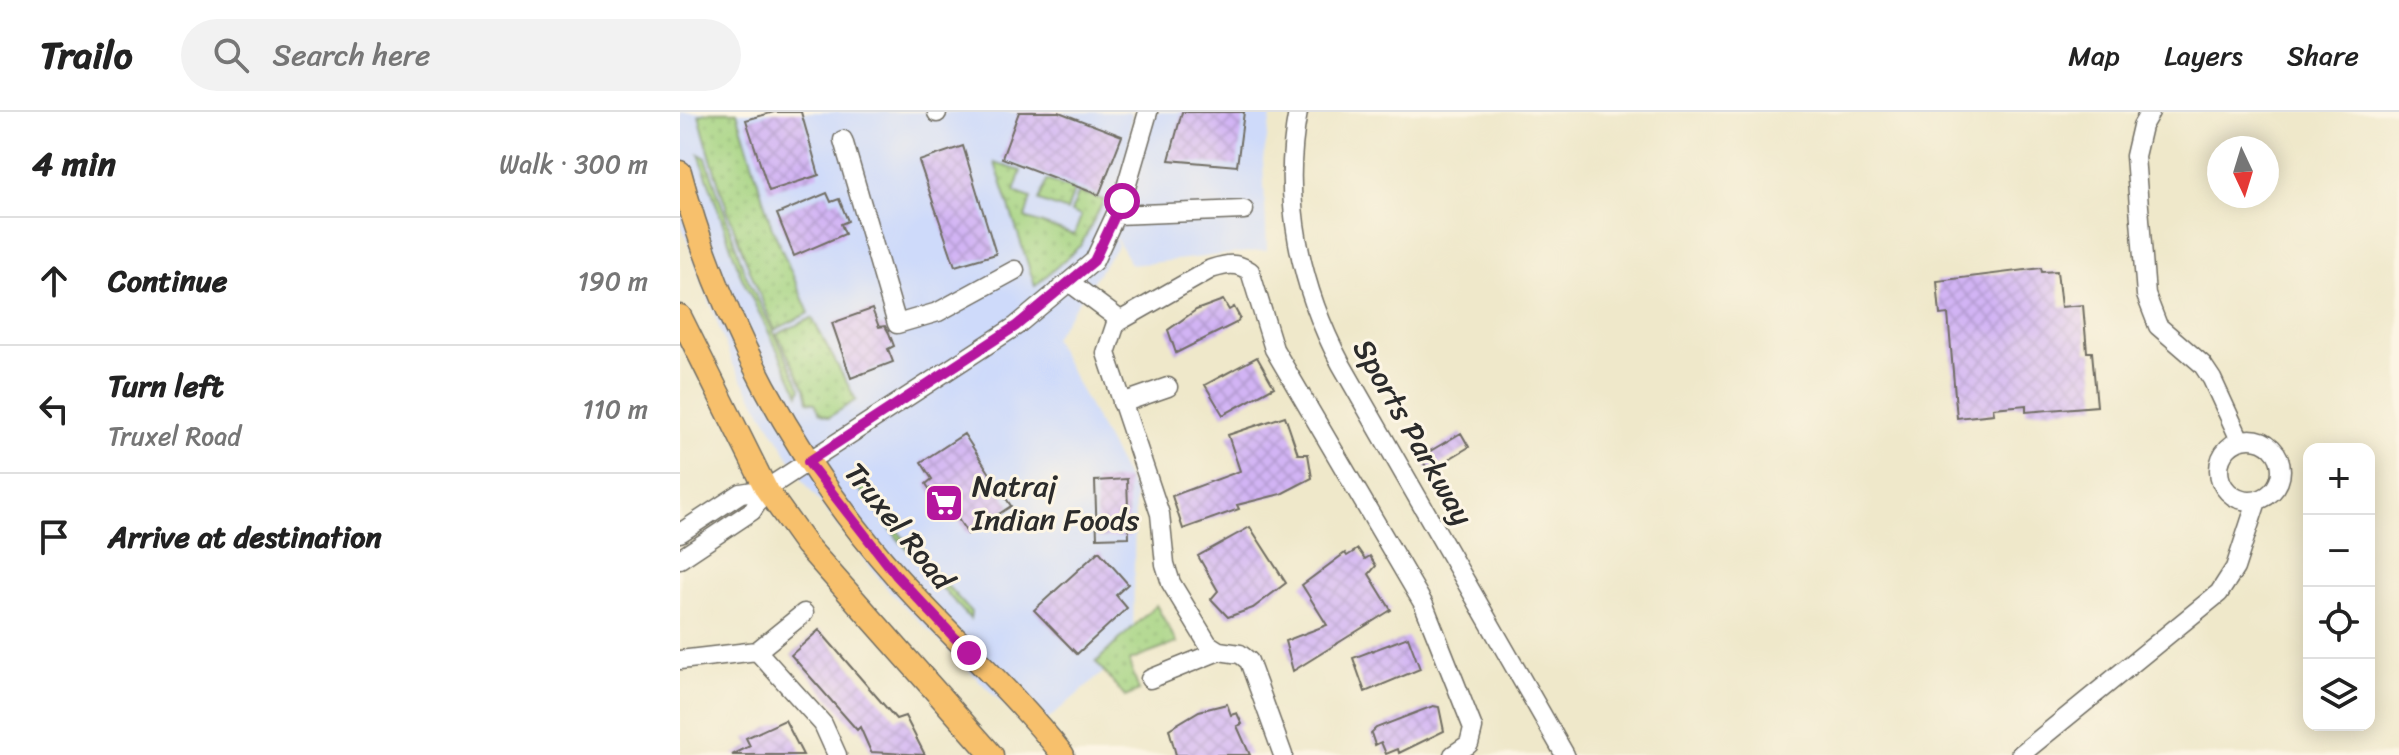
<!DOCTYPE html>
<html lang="en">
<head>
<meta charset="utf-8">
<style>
  body { margin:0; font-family:Sriracha,sans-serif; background:#f2f2f2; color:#222 }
  .controls { position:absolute; right:24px; bottom:24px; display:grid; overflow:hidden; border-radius:16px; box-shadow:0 4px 20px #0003 }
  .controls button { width:72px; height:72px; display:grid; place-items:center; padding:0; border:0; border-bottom:2px solid #e0e0e0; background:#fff; color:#222; font:40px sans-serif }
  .compass { position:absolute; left:1527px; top:24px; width:72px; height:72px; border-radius:50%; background:#fff; box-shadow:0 4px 20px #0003; rotate:176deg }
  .stop { position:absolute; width:24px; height:24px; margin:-18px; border:6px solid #b5179e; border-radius:50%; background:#fff }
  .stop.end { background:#b5179e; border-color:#fff; box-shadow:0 2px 8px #0008 }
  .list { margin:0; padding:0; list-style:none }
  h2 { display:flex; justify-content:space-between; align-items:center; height:104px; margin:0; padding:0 32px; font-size:34px }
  h2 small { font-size:26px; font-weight:400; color:#767676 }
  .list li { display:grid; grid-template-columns:52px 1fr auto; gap:24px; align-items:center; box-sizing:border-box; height:128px; padding:0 32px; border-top:2px solid #e0e0e0 }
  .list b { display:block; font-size:30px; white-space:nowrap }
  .list p { margin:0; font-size:26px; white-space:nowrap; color:#767676 }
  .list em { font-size:26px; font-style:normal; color:#767676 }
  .icon { flex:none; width:44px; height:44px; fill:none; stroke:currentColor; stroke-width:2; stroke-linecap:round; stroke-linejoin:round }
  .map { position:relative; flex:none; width:1719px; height:643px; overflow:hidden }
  header { display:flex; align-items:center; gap:48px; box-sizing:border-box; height:112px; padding:0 40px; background:#fff; border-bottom:2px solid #e0e0e0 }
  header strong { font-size:38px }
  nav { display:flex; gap:44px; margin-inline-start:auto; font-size:28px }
  .search { width:560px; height:72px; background:#f2f2f2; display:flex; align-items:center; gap:20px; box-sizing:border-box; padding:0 28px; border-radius:44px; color:#767676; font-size:30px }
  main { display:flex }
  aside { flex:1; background:#fff }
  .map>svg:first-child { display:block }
  .built { fill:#cedafa }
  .grass { fill:url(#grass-dots); stroke:#687f56; stroke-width:2 }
  .building { fill:url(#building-cross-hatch) }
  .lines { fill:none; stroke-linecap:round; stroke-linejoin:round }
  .minor-casing { stroke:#706d63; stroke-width:21 }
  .major-casing { stroke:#706d63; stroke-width:25 }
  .minor { stroke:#fff; stroke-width:18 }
  .major { stroke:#f7c06c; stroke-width:22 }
  .route { stroke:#b5179e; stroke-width:10 }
  .labels { text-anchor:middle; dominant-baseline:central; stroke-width:6; stroke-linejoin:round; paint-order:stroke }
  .street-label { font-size:30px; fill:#2b2b2b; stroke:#fcf5e5 }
  .poi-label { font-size:30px; fill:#2b2b2b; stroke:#fcf5e5; text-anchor:start }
</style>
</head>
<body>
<header>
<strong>Trailo</strong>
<div class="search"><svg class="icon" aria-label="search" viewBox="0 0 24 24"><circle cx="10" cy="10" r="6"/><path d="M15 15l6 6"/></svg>Search here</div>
<nav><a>Map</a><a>Layers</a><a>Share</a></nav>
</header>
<main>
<aside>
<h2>4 min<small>Walk · 300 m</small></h2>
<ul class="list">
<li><svg class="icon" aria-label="ahead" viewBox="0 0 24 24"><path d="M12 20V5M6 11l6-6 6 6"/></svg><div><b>Continue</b></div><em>190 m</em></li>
<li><svg class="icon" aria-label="left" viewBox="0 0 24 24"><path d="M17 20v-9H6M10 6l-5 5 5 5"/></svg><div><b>Turn left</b><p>Truxel Road</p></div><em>110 m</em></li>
<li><svg class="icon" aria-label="arrive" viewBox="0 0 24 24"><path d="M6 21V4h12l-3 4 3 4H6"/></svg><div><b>Arrive at destination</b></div></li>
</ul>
</aside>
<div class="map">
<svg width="1719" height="643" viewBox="0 0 1719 643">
  <defs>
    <pattern id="grass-dots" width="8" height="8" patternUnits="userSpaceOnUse" patternTransform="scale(2)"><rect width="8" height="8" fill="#a4d381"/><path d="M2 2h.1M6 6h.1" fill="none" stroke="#8db570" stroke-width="1.8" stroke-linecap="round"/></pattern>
    <pattern id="building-cross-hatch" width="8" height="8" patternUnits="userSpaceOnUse" patternTransform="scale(2)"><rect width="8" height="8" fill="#d2b4f4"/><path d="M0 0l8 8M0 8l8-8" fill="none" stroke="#b49bd1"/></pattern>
  </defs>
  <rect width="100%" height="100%" fill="#fcf5e5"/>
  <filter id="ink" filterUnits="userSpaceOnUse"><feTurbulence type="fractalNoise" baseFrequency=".0125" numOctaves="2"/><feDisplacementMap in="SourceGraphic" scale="16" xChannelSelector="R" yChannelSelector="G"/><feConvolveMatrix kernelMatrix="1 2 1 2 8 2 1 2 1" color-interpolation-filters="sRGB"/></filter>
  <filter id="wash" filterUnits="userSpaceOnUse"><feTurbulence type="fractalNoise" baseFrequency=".006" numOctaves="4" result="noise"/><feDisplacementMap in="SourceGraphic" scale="32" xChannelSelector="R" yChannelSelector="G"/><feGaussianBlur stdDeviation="1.8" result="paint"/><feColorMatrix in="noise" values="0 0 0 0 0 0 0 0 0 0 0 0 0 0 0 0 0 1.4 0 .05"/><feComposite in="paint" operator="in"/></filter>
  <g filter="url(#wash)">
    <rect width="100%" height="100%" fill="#efe8ca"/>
    <!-- built -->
    <path class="built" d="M0,0H452L448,37L457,0H592L583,48L587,138L451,153L427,110L438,133L373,226L455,381L453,535L352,621L210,480L125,371L52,251L0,109Z"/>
    <!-- grass -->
    <path class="grass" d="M31,0H57L91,113L129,201L95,218C64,148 38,78 19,3Z
      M19,42L26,46L65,161L121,276L119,282L61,164Z
      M315,51L341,59L334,80L351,86L345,106L394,123L401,104L391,100L399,80L424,88L401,133L355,174Z
      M367,68L394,78L387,99L359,89Z
      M132,206L176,288L149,305L140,301L135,291L128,289L125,276L97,222Z
      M176,363L221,423L291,500L290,507L219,428L172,367Z
      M476,493L497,531L449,549L459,579L445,585L416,550Z"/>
    <g id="blocks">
      <!-- building -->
      <path class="building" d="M94,0H121L139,63L89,79L66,8Z
        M339,0H379L442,24L419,83L322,46Z
        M502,0H564L557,54L489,48Z
        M283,34L316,142L275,154L239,49Z
        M147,81L151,90L159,87L168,109L161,112L165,122L114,144L97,102Z
        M1361,156L1362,160L1377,159L1381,195L1403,193L1407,240H1412L1417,294L1346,300V293L1313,296L1314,302L1277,306L1268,202L1260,203L1257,169Z
        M543,188L549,198L554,195L560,206L556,211L496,241L488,218L516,198Z
        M192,197L199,215L205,214L209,221L214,234L208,237L213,250L171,266L152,211Z
        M577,245L594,275L543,303L525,273Z
        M605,304L618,342H628L632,366L601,382L557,393L559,397L503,417L492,384L560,359L548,323Z
        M781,321L789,335L749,359L740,345Z
        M284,322L331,394L288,422L276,404L270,407L246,372L252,367L241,350Z
        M447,367L449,425L417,426L415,369Z
        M570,415L606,471L573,496L548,505L531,487L538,479L518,444Z
        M678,437L685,447L690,444L696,454L689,462L711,498L613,559L605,529L647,513L622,473L665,441L667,444Z
        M419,439L448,472L436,483L447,496L397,542L354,498Z
        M139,518L216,607L225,604L245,643L191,640L180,615L177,618L111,543Z
        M728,525L740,557L685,580L673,546Z
        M547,592L551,603L557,601L562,612L557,614L570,643H496L489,617L519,599Z
        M753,594L759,595L764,619L719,641L718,637L706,642L701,630L695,633L691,621L696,616Z
        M105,608L123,643H52L70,634L66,626Z"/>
    </g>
  </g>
  <g filter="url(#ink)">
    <use href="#blocks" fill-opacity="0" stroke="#706d63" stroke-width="2"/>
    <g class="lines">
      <defs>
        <path id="minor" d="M257,0V1
          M618,0C601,86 620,175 661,252L885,643
          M1470,0L1462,14L1455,44L1466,183L1478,214L1522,252L1532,267L1560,328
          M163,28L217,212L258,200L335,158
          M436,103L564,98
          M389,170L440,208
          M442,291L488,275
          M1539 358a31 31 0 1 1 62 0a31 31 0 1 1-62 0Z
          M0,421L61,381L86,377L336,214L414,149L442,89L468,0
          M0,447L72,399L86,377
          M77,539L124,501
          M0,548L77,539L143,612L157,643
          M470,567L539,539
          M603,643L569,549L560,542L539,539L528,532L491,471L485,452L480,402L426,241L436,211L531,157C547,152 556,150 570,159L594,237L744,493L793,616L789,632L773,643
          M1340,643L1539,481L1555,456L1577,389"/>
        <path id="major" d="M0,60C39,208 115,350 217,465C271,525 333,579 383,643
          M0,204L86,377L126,433L312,643"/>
      </defs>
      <!-- minor casing -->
      <use href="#minor" class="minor-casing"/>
      <!-- major casing -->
      <use href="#major" class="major-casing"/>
      <!-- minor -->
      <use href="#minor" class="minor"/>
      <!-- major -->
      <use href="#major" class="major"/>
    </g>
  </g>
  <g class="lines" filter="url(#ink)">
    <!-- route -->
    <path class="route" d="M289,541L216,463L128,350L336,214L414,149L442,89"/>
  </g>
  <!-- icons -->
  <defs>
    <symbol id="supermarket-square" viewBox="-11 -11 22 22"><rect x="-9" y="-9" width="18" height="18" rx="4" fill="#b5179e" stroke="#fcf5e5"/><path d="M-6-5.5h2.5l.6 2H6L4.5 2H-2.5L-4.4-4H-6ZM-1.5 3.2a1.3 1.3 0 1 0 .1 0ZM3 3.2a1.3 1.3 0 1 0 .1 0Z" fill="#fff"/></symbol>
  </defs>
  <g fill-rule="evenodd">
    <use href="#supermarket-square" x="242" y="369" width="44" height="44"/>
  </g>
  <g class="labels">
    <!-- street labels -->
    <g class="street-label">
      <text transform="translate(733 320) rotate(60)">Sports Parkway</text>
      <text transform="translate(219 414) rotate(51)">Truxel Road</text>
    </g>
    <!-- poi labels -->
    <g class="poi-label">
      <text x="292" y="374">Natraj<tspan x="292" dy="34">Indian Foods</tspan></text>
    </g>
  </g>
</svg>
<div class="controls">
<button>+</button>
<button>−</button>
<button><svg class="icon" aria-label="locate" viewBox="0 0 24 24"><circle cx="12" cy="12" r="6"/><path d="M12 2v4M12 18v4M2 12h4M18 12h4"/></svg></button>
<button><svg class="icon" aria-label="layers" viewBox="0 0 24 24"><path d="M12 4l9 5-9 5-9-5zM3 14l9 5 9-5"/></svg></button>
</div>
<svg class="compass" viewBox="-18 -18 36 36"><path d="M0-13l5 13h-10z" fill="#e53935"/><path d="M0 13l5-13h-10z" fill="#767676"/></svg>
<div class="stop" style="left:442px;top:89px"></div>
<div class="stop end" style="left:289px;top:541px"></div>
</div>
</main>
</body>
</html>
